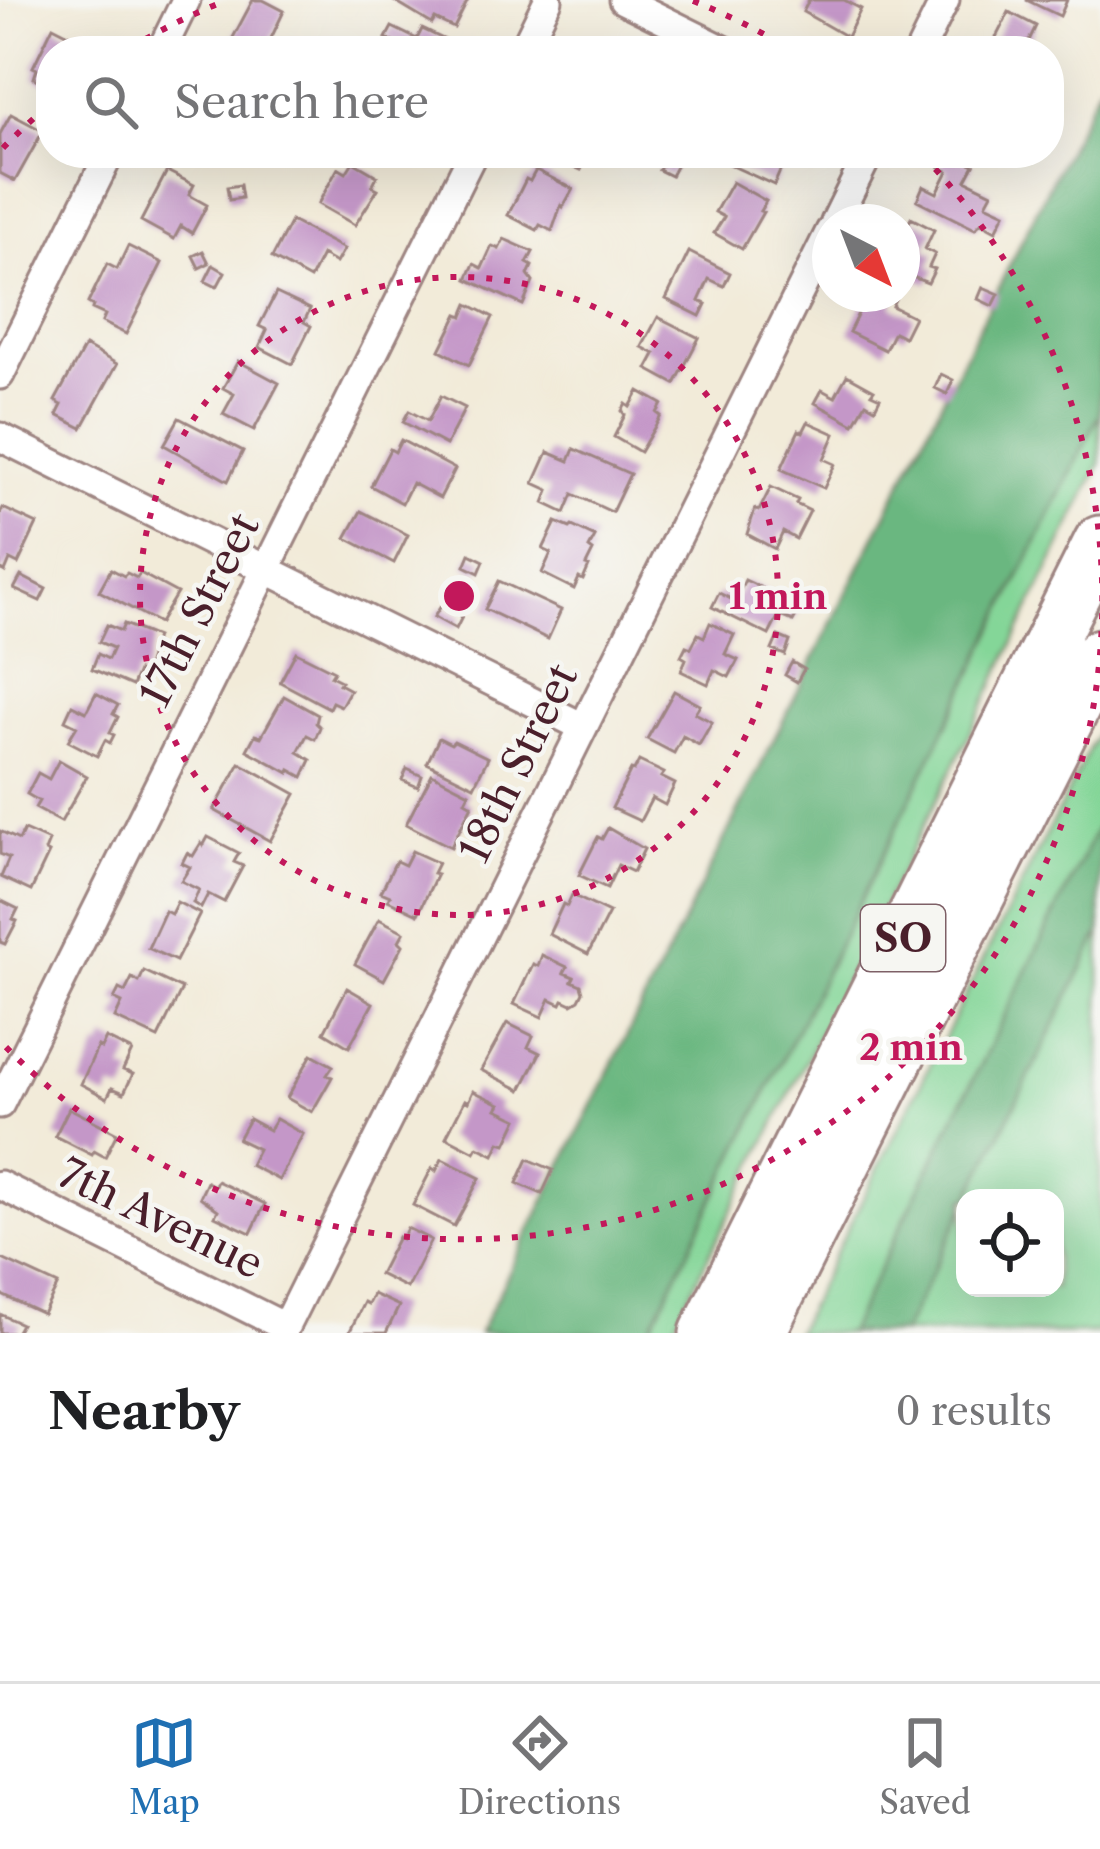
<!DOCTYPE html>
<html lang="en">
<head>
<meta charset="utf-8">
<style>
  body { margin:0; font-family:"Libre Caslon Text",serif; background:#f6f6f6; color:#202124 }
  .controls { position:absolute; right:36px; bottom:36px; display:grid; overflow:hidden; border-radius:24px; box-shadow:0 12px 48px #0002 }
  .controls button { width:108px; height:108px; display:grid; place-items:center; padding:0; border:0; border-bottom:3px solid #e0e0e0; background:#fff; color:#202124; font:60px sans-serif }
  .compass { position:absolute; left:812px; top:204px; width:108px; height:108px; border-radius:50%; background:#fff; box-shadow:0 12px 48px #0002; rotate:138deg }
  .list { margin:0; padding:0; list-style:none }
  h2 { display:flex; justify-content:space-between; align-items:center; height:156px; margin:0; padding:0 48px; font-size:51px }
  h2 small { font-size:39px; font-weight:400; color:#757577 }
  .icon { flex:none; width:66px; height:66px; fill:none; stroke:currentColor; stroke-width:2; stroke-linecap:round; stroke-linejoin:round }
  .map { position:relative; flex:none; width:1100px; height:1333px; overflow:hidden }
  .search { position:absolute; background:#fff; box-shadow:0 12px 48px #0002; left:36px; right:36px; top:36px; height:132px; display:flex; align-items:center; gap:30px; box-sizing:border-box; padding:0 42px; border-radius:48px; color:#757577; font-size:45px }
  .sheet { height:348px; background:#fff }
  nav { display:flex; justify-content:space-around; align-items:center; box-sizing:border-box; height:168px; border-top:3px solid #e0e0e0; background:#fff; font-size:33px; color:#757577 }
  nav a { display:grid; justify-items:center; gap:6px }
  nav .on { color:#1f6fb2 }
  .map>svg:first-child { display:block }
  .green { fill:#84d698; stroke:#677a62; stroke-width:3; fill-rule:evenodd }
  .forest { fill:#6bb780; stroke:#5a6b56; stroke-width:3 }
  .building { fill:#c497c8 }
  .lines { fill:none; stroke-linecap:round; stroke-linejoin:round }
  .minor-casing { stroke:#9e8582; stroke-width:33 }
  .motorway-casing { stroke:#9e8582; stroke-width:57 }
  .minor { stroke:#fff; stroke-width:27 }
  .motorway { stroke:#fff; stroke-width:51 }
  .ring { fill:none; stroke:#c2185b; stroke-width:6; stroke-dasharray:6 12 }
  .labels { text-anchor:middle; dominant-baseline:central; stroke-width:9; stroke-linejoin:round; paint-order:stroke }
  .shield { fill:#f6f6f2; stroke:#7e6067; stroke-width:3 }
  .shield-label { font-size:39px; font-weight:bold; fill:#4a1f2b }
  .street-label { font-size:42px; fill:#4a1f2b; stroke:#f6f6f2 }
  .centre { fill:#c2185b; stroke:#f6f6f2; stroke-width:6 }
  .ring-label { font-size:36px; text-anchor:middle; font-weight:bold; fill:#c2185b; stroke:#f6f6f2; stroke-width:9; stroke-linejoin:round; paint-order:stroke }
</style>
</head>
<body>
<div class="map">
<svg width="1100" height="1333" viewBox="0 0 1100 1333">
  <rect width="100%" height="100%" fill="#f6f6f2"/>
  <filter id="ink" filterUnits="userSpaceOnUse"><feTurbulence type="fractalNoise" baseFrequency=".00833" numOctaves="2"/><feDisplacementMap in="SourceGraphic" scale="24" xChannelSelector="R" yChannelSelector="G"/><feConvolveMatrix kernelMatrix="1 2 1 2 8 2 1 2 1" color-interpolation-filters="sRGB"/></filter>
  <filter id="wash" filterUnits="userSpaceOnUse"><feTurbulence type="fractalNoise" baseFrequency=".004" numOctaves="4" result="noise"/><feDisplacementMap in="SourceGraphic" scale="48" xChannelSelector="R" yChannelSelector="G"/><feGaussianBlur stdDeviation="2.7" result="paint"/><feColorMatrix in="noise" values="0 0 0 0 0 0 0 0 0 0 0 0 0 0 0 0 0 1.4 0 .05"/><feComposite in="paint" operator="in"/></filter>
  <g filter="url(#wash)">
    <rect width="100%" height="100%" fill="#f2ebd9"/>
    <!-- green -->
    <path class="green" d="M1100,413V464L977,719L670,1333H648Z
      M1100,728V822L848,1333H795Z
      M1100,912V1333H888ZM965,1198H1055V1288H965Z"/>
    <!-- forest -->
    <path class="forest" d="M1100,83V413L648,1333H479Z
      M1100,822V933L969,1198H965V1206L902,1333H848Z"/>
    <g id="blocks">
      <!-- building -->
      <path class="building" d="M253,0H263L284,11L265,51H241L229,45Z
        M392,0H468L454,28L435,19L432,24Z
        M809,0H844L861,9L847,37L803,12Z
        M1026,0H1067L1060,16Z
        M1009,12L1036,26L1024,51H989Z
        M53,26L86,43L82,51H51V88L34,78L37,69L33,67Z
        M392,27L417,39L422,29L445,40L439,51H392L396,43L386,38Z
        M330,37L340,42L335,51L324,49Z
        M11,114L43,131L15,181L0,173V134Z
        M542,153H589L581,170Z
        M719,153H782L787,155L774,185L726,163L728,157Z
        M947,153L974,165L966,180L992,193L986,204L1005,213L996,231L981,223L975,229L917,200L923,186L937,193L948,171L940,167Z
        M667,155L679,161L671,176L659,170Z
        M353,162L377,176L372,186L378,189L355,225L318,204L338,168L346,173Z
        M536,170L573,189L563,207L561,205L552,231L540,225L537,230L508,215L526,179L530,181Z
        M167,171L194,185L189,195L207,205L192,233L181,226L174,239L141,221Z
        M732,182L766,201L760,211L763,212L742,249L714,233L724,217L715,212Z
        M240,185L242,198L229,200L227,187Z
        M911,218L934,230L925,249L935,254L929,267L935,269L928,283L902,273V237Z
        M291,221L344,249L336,263L322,255L310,279L272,258Z
        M504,239L533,252L527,263L532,266L528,275L533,282L523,305L467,279L474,264L482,268L492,246L499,249Z
        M128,246L162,263L126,334L102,322L105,315L92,309L93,306L88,303L107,264L117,269Z
        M203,251L209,263L199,268L193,256Z
        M689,252L730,273L724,286L709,279L699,301L706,304L700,316L666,299Z
        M213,265L225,272L217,287L205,281Z
        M983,287L999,294L993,306L978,299Z
        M276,293L310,309L304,322L311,326L292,364L259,347L267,330L259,326Z
        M870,294L896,297L892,306L914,317L904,337L894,332L885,350L849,332L866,297Z
        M468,304L493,317L469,365L440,350L458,314L463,316Z
        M658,317L699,338L675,384L647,369L655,354L642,347Z
        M85,346L117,364L82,428L57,415L62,405L55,401Z
        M238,361L279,383L254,430L223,414L234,394L223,388Z
        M941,374L953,380L947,394L935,388Z
        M847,375L874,390L871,394L880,398L875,408L866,403L854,424L815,403L822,390L835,397Z
        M639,391L662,404L657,413L661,416L640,452L614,437L625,415L622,411L626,404L630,407Z
        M441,396L465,408L446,445L403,422L409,411L428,421Z
        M179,418L243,451L228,481L164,445Z
        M808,422L835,434L824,459L835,464L824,488L781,469L799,430L803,432Z
        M401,440L455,469L440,498L412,483L402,503L371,486L390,449L395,452Z
        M574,449L630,474L612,512L573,494L565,513L544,503L549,490L534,483L548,452L569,461Z
        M771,487L798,500L796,504L810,511L796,539L783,532L775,549L747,534L755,509L759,511Z
        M3,508L37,524L18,564L10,560L5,572L0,569V514Z
        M361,511L408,535L394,563L346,538Z
        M556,522L570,528L572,526L595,537L589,548L593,551L586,565L589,566L583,580L579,578L574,589L542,573L551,553L543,549Z
        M470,554L484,561L479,573L465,566Z
        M111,569L124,576L127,573L137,578L140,573L177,593L159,623L99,591Z
        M21,576L46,589L40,601L14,589Z
        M745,580L787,600L786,603L799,610L793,621L779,615L769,635L712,607L719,593L735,601Z
        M499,581L561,610L548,639L485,609Z
        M441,606L462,617L456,629L434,617Z
        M710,623L734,635L725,654L738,660L729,677L714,670L708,684L681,671L686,659L681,656L686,646L691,648L698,634L704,637Z
        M124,624L156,637L145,674L138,671L132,686L92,669L98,654L108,659L113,648L99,642L107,625L121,631Z
        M778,636L790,641L785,655L772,650Z
        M296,652L334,671L331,676L341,681L339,684L350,690L341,706L332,702L329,708L280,682Z
        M792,662L804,669L797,682L785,675Z
        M674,691L700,705L695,713L712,722L699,745L683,736L674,753L647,739Z
        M96,693L118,705L113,714L118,717L110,733L114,735L110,743L105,740L97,756L68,741L77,726L65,720L72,705L86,712Z
        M284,696L318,715L316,723L320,727L315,739L307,735L298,752L311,760L303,777L290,770L289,773L247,750L255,735L261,737Z
        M439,738L451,744L454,741L488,758L474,786L427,763Z
        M59,760L87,776L61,822L35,808L39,801L27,794L38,773L49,779Z
        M639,761L664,773L661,777L675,784L665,805L652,798L640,821L612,808L631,770L634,771Z
        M240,763L296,794L270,841L214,810Z
        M407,769L422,776L418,787L402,780Z
        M432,774L469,793L465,801L472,805L451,847L406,824Z
        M608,828L644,849L633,872L618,865L607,888L579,875L598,837L602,839Z
        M24,830L49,841L45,851L49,853L31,891L1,877L9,858L0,854V831L19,840Z
        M208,837L239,853L234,862L243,866L224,902L208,894L201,908L193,903L199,890L181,881L190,867L182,863L187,853L193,856L201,843L203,846Z
        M412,851L438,863L433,873L437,874L418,914L388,900L390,896L381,892L396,861L405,865Z
        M572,895L609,913L588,954L549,934L563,904L567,906Z
        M0,900L18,909L13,919L17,921L5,944L0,942Z
        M177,902L200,914L176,961L148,948L165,911L171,914Z
        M379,919L404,932L399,941L403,945L384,980L355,964Z
        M542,955L567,967L564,973L574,977L572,981L581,985L583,992L579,1000L572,1004L563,1000L561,1004L550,999L542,1017L514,1004L533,964L538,966Z
        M144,971L182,989L158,1038L115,1018L122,1003L114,999L119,989L125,992L132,978L139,982Z
        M347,988L373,1003L349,1047L324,1032Z
        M507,1023L533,1036L528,1047L540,1053L521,1090L481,1070Z
        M106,1038L132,1051L123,1070L133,1074L124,1093L112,1088L107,1098L81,1084L98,1046L101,1048Z
        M312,1054L333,1066L327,1075L332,1077L312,1112L287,1098Z
        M473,1091L500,1104L497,1109L518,1119L506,1144L500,1142L494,1155L478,1147L475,1152L446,1137L465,1100L468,1102Z
        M69,1108L117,1133L105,1157L94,1151L92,1155L55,1136Z
        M249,1119L269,1130L276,1119L303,1134L279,1180L250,1165L258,1149L238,1139Z
        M442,1159L480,1178L454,1226L413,1205L432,1168L436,1171Z
        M528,1159L553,1170L542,1194L517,1183Z
        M217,1181L265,1204L251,1233L215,1216L218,1210L200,1197L207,1182L215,1186Z
        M407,1228L431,1240L407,1288L379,1274L398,1237L402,1239Z
        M0,1258L58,1285L43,1314L0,1294Z
        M373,1294L399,1306L386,1333H349L364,1302L368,1304Z
        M0,1314L21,1324L16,1333H0Z"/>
    </g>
  </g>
  <g filter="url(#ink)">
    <use href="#blocks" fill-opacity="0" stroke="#9e8582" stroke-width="3"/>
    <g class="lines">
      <defs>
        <path id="minor" d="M623,0L726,51
          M161,51L186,0
          M523,51L548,0
          M920,51L945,0
          M835,222L869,153
          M0,375L110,153
          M0,437L583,727
          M0,1104L473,153
          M0,1185L285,1327
          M282,1333L830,231"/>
        <path id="motorway" d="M706,1333L1100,542
          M759,1333L1100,655"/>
      </defs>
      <!-- minor casing -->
      <use href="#minor" class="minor-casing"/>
      <!-- motorway casing -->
      <use href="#motorway" class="motorway-casing"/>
      <!-- minor -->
      <use href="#minor" class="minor"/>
      <!-- motorway -->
      <use href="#motorway" class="motorway"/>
    </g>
  </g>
  <!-- distance rings -->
  <g class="ring">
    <circle cx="459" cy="596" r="319"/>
    <path d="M3 148A639 639 0 0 1 48 106M130 48A639 639 0 0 1 225 1M693 1A639 639 0 0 1 788 48M923 156A639 639 0 0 1 3 1044"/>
  </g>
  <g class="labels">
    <!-- shield labels -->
    <rect class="shield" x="861" y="905" width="84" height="66" rx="9"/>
    <g class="shield-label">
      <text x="903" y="938">SO</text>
    </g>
    <!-- street labels -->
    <g class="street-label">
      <text transform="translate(199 610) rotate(-63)">17th Street</text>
      <text transform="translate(518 763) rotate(-64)">18th Street</text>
      <text transform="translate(161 1218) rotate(26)">7th Avenue</text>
    </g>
  </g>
  <circle cx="459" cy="596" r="18" class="centre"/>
  <g class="ring-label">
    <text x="778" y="609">1 min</text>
    <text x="911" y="1060">2 min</text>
  </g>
</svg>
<div class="controls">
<button><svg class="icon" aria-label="locate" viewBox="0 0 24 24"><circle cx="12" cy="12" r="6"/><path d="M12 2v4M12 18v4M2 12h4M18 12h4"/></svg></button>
</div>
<svg class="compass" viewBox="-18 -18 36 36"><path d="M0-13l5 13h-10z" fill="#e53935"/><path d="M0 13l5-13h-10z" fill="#757577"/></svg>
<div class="search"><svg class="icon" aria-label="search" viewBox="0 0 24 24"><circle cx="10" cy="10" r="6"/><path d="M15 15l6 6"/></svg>Search here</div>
</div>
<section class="sheet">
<h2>Nearby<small>0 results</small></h2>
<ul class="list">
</ul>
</section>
<nav>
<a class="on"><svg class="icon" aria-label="map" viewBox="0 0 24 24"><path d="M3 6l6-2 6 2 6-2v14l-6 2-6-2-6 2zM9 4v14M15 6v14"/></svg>Map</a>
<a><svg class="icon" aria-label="directions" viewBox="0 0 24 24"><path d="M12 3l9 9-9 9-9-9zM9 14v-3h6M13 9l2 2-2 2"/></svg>Directions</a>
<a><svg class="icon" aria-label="saved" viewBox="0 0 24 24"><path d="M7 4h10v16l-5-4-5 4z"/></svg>Saved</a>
</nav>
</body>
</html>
